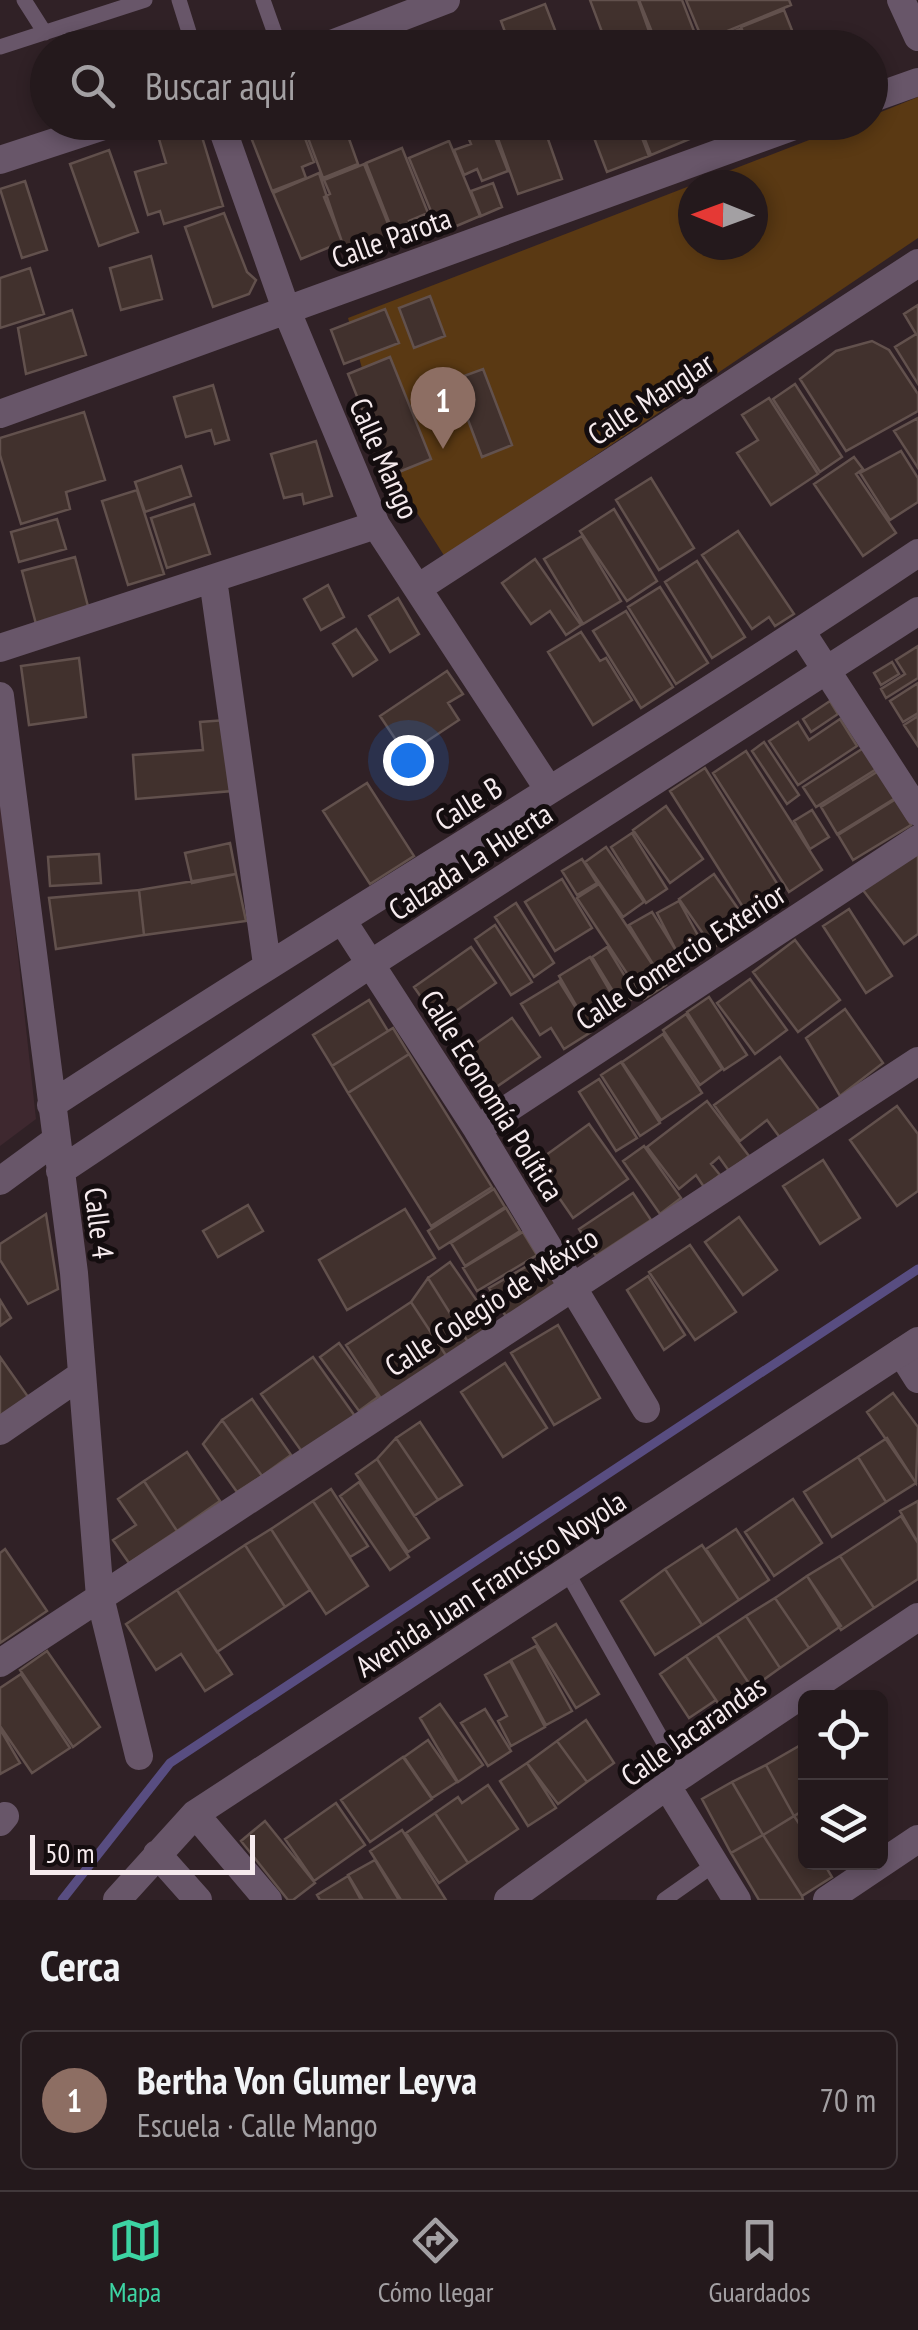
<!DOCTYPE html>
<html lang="es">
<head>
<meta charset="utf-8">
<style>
  body { margin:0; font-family:"PT Sans Narrow",sans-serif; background:#302629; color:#f1f3f6 }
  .controls { position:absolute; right:30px; bottom:30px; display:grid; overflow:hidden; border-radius:15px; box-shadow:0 5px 15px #0003 }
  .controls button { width:90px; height:90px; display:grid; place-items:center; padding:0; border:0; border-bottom:2px solid #41383b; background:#24191c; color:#f1f3f6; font:50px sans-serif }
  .compass { position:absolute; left:678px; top:170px; width:90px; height:90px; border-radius:50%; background:#24191c; box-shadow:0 5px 15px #0003; rotate:271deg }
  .scale { position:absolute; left:30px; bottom:25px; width:225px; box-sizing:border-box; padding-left:10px; border:5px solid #f6ebee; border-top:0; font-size:28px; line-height:35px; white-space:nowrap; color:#f6ebee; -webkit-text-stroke:8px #140d0f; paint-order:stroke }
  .you { position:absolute; left:408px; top:760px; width:35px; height:35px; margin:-25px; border:8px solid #fff; border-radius:50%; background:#1a73e8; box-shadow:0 0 0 15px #1a73e833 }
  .badge { display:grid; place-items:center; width:65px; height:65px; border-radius:50%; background:#3dd4a3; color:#fff; font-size:32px; font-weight:700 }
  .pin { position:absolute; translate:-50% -82px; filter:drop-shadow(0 2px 5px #0008) }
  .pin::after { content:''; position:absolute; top:52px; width:35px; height:30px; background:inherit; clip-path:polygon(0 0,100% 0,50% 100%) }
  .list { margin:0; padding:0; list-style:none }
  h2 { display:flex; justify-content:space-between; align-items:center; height:130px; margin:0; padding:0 40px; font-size:42px }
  h2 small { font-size:32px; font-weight:400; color:#a3a0a3 }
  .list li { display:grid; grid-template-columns:65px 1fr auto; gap:30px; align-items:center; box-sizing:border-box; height:140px; margin:0 20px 20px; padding:0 20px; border:2px solid #41383b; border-radius:15px }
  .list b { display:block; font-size:38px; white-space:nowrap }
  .list p { margin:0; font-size:32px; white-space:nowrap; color:#a3a0a3 }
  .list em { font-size:32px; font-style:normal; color:#a3a0a3 }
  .icon { flex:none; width:55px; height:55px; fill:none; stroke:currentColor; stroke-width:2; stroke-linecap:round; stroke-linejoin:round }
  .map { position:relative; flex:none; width:918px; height:1900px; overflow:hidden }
  .search { position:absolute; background:#24191c; box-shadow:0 5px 15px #0003; left:30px; right:30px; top:30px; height:110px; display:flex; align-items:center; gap:25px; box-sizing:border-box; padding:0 35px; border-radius:55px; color:#a3a0a3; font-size:38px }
  .sheet { height:290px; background:#24191c }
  nav { display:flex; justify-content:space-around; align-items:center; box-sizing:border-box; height:140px; border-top:2px solid #41383b; background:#24191c; font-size:28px; color:#a3a0a3 }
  nav a { display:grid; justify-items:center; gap:5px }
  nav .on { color:#3dd4a3 }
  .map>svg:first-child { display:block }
  .built { fill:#3e282f }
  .green { fill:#5a3913; fill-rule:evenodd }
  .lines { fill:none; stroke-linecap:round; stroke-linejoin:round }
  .stream { stroke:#584d81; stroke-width:9 }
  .building { fill:#41312d; stroke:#62514d; stroke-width:2.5 }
  .service { stroke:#685669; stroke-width:15 }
  .minor { stroke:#685669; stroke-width:28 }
  .tertiary { stroke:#685669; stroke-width:28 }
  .labels { text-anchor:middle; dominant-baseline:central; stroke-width:10; stroke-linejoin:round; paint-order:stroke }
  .street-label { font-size:30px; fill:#f6ebee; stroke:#140d0f }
</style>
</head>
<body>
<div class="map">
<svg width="918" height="1900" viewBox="0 0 918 1900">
  <rect width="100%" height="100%" fill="#302126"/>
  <!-- built -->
  <path class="built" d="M0,792L36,1119L0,1146Z"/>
  <!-- green -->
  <path class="green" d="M918,97V238L445,557L391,472L348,318L853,123L870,122L871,116ZM693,185H753V245H693Z"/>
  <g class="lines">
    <!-- stream -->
    <path class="stream" d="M62,1900L170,1763L918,1269"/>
  </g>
  <!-- building -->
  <path class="building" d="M590,0H638L655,48H608Z
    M639,0H682L694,31L658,47Z
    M686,0H789L791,5L703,41Z
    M545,4L562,48H511L501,21Z
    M784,10L799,48H749L741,27Z
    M740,29L747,48H705L704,44Z
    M698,37L702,48H672Z
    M245,122H299L314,162L302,167L306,178L272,191Z
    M302,122H343L358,164L323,178Z
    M475,122H489L508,171L482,181L477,169L464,175L454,150L471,144L468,137L479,133Z
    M492,122H542L562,179L518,194Z
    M588,122H636L649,156L607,172Z
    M638,122H686L692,138L651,155Z
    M703,122H732L734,128L709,138Z
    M199,127L223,206L164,224L160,211L148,215L135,172L166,163L159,139Z
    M449,141L480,216L440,233L409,158Z
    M402,148L428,213L409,221L415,238L398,245L366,163Z
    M109,150L138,232L99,246L70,164Z
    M364,164L395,241L349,259L324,197L330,194L324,180Z
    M319,173L342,242L301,259L273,193Z
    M25,181L47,250L22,258L0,189Z
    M493,183L502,207L481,216L471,191Z
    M224,213L247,272L256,280L249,294L213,307L185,227Z
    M151,256L162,299L121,310L110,268Z
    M30,268L44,314L0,328V278Z
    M430,296L445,336L414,348L399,308Z
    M918,305V384L895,347L916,334L904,314Z
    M385,309L399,343L344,364L331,330Z
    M72,310L86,355L26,374L18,328Z
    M872,341L889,350L918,394V411L846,451L800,379L836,351Z
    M390,357L431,459L389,476L348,374Z
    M483,369L512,445L482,457L453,380Z
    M795,384L842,457L820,472L773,399Z
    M213,385L229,440L215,444L211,430L186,437L174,397Z
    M769,398L818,474L771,505L737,453L758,440L742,415Z
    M84,412L105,480L66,492L70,509L21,524L0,455V438Z
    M918,418V468L894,431Z
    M316,441L332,496L304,504L302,494L284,498L271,454Z
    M901,451L918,478V502L890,520L860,473Z
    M854,457L863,469L856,474L896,533L863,556L814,484Z
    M181,466L191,496L145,512L135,482Z
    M651,478L694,548L659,570L616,500Z
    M137,490L164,574L128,585L102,501Z
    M194,504L210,554L167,568L151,518Z
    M614,509L657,581L627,601L580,531Z
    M57,519L66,549L19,562L11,532Z
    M738,531L794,614L775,626L769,617L752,629L702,555Z
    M582,536L621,601L583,624L544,559Z
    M75,557L89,610L36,624L22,571Z
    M535,559L581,625L566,635L550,611L531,624L502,583Z
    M697,561L745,637L712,658L665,582Z
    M328,585L344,617L321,630L304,599Z
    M660,587L708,663L676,684L628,607Z
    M398,598L419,634L390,652L369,616Z
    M626,611L673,687L641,708L593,631Z
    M356,629L377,660L353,676L333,644Z
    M581,632L600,661L606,658L632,700L593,725L548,652Z
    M918,646V678L886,698L881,689L905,674L896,660Z
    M79,658L86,717L29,725L21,666Z
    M892,662L899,674L881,685L874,673Z
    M447,671L463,694L448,703L459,720L406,755L380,716Z
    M918,683V713L903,722L890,701Z
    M830,701L838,714L811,732L803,719Z
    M918,716V746L904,725Z
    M840,719L857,746L798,785L769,741L798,722L809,740Z
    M226,720L232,791L136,799L133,755L203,750L200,722Z
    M764,742L799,795L787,804L752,751Z
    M865,747L878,768L816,807L803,787Z
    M746,751L822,870L789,892L713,773Z
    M705,768L788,901L753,923L670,791Z
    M880,770L897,797L837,834L821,807Z
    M367,783L414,856L370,884L323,811Z
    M896,799L911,825L853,860L838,835Z
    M666,806L703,859L670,883L633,830Z
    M812,810L829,837L810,849L794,821Z
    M632,833L667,889L646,903L611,847Z
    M230,843L236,874L192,883L185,853Z
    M606,847L644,902L623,917L585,862Z
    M918,848V934L904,944L863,890Z
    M99,854L101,883L50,886L48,857Z
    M582,859L597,883L577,895L562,871Z
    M236,874L246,921L144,935L139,890Z
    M714,874L748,923L713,948L679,899Z
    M562,879L592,928L555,951L525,902Z
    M599,884L666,985L644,999L577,898Z
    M139,890L144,935L56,949L49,898Z
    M679,901L701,941L678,954L657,913Z
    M516,903L554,963L534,977L495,917Z
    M849,909L892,976L866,993L823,926Z
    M652,912L677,952L654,966L629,925Z
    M495,925L532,982L511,995L475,939Z
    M795,940L840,1000L798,1032L753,972Z
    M471,947L496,983L439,1023L414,987Z
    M607,947L637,996L622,1006L592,957Z
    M590,957L620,1008L588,1026L559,976Z
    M750,979L787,1030L755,1054L717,1003Z
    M559,981L591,1032L564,1049L551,1028L540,1035L521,1004Z
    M709,997L747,1055L724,1070L687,1012Z
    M369,1000L388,1031L332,1066L313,1035Z
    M845,1009L883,1063L840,1096L806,1038Z
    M686,1014L722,1069L700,1085L663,1030Z
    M512,1018L540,1057L492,1090L465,1051Z
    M393,1028L409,1054L348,1093L332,1066Z
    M663,1034L702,1093L661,1120L622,1062Z
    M409,1054L492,1187L431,1226L348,1093Z
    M780,1057L820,1111L781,1139L767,1120L740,1141L714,1105Z
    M621,1062L660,1123L640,1136L601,1075Z
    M599,1079L637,1138L616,1151L579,1092Z
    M707,1101L749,1156L729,1171L719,1157L711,1164L720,1175L704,1187L696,1175L679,1189L647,1147Z
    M897,1106L918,1134V1191L897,1206L850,1140Z
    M589,1124L628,1179L573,1218L535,1163Z
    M644,1146L681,1198L660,1214L623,1161Z
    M823,1160L860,1218L820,1244L783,1186Z
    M494,1189L505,1207L439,1249L428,1231Z
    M633,1193L651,1220L596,1256L579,1229Z
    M248,1205L263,1231L218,1257L203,1231Z
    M506,1208L520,1231L465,1266L451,1243Z
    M405,1209L435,1258L347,1310L319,1260Z
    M46,1214L58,1289L28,1304L0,1260V1244Z
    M739,1217L777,1270L743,1295L705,1242Z
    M523,1232L537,1255L477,1291L463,1268Z
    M690,1245L736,1312L695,1340L649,1272Z
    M541,1258L560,1290L508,1320L489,1288Z
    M450,1262L495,1327L468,1342L428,1278Z
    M648,1276L685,1335L664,1350L627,1290Z
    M428,1278L468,1342L447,1357L411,1302Z
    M0,1300L11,1318L0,1326Z
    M411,1302L447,1357L382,1400L346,1345Z
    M558,1325L600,1398L554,1425L511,1353Z
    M339,1343L378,1397L359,1411L320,1357Z
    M0,1357L31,1401L0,1418Z
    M313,1357L357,1419L305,1456L261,1394Z
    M505,1363L547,1428L503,1457L461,1392Z
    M893,1393L918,1427L916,1483L867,1412Z
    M252,1399L291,1455L262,1476L222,1420Z
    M222,1420L262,1476L237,1492L203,1444Z
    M420,1422L462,1485L438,1500L396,1438Z
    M396,1438L438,1500L414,1516L377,1459Z
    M887,1438L916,1483L886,1502L858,1457Z
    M187,1452L220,1501L177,1531L144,1481Z
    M858,1457L886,1502L832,1537L804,1492Z
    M377,1459L429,1538L408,1552L356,1474Z
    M144,1481L177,1531L129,1563L113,1540L136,1525L118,1499Z
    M359,1482L409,1557L390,1570L340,1496Z
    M331,1489L368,1546L350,1557L313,1501Z
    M793,1499L822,1543L774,1576L745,1532Z
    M313,1501L368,1586L326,1614L271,1529Z
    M918,1501V1543L900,1511Z
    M901,1516L918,1543V1579L874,1608L840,1556Z
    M271,1529L310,1590L285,1607L245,1545Z
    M736,1529L769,1580L739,1600L706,1549Z
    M245,1545L285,1607L217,1652L177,1590Z
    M702,1545L739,1600L702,1625L665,1569Z
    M5,1549L47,1611L0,1643V1553Z
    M840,1556L874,1608L841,1630L807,1576Z
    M665,1569L702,1625L655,1655L621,1601Z
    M807,1576L841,1626L809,1648L775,1598Z
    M177,1590L232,1674L205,1691L181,1654L156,1670L126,1624Z
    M775,1598L809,1648L780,1668L746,1616Z
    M746,1616L780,1668L752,1688L717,1635Z
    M556,1624L599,1694L576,1708L533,1638Z
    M717,1635L752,1688L722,1709L686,1656Z
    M536,1646L572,1711L546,1725L511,1660Z
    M47,1651L100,1727L73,1747L20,1670Z
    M686,1656L716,1700L689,1718L660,1674Z
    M510,1661L545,1727L511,1746L498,1721L507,1716L485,1675Z
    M21,1674L70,1748L32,1773L0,1726V1688Z
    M440,1704L483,1765L458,1782L420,1718Z
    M485,1709L511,1751L488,1766L461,1723Z
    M586,1720L614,1763L587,1782L557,1741Z
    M0,1729L20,1763L0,1774Z
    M428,1740L457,1782L432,1798L404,1757Z
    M557,1741L587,1782L558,1804L527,1763Z
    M806,1742V1809L794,1816L766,1765Z
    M403,1757L432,1799L370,1842L341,1800Z
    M527,1763L556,1808L528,1826L500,1781Z
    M766,1765L794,1816L763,1835L732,1782Z
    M732,1782L763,1835L731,1853L702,1799Z
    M488,1785L518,1829L468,1863L435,1813L458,1797L462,1803Z
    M336,1803L365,1845L314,1881L285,1839Z
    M806,1809V1834L794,1816Z
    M435,1813L468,1863L439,1883L406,1833Z
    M794,1816L806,1834V1862H823L832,1877L802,1896L763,1835Z
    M265,1821L315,1883L293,1900H288L241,1841Z
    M402,1830L446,1900H401L370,1851Z
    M763,1835L802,1896L803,1900H759L731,1853Z
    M375,1860L399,1900H363L348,1875Z
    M348,1876L361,1900H320L317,1895Z"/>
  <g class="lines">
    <!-- service -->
    <path class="service" d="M24,0L45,33
      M179,0L194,48
      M263,0L280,48
      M0,47L145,0
      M567,1572L682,1775
      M664,1900L715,1864"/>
    <!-- minor -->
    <path class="minor" d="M901,0L918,37
      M321,48L446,0
      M870,99L918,82
      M220,122L286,309L376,525L549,790
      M0,160L116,122
      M0,414L805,122
      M213,579L267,964
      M418,588L918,263
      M801,631L918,812
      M0,648L376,525
      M0,696L74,1273L100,1597L139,1756
      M342,920L477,1129L646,1409
      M51,1105C338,917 634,744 918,553
      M477,1129L918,839
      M60,1171L372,963L918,611
      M0,1181L56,1140
      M901,1352L918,1379
      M0,1431L80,1376
      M0,1663L918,1061
      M667,1786L737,1900
      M0,1822L5,1816
      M508,1900L682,1775L918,1617
      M827,1900L918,1839"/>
    <!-- tertiary -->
    <path class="tertiary" d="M195,1814L268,1900
      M157,1854L198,1900
      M117,1900L195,1814L918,1341"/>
  </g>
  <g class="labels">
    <!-- street labels -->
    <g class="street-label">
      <text transform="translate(391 237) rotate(-20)">Calle Parota</text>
      <text transform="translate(650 398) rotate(-33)">Calle Manglar</text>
      <text transform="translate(385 458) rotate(66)">Calle Mango</text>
      <text transform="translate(468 803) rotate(-32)">Calle B</text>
      <text transform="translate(470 861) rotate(-33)">Calzada La Huerta</text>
      <text transform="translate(680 956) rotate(-33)">Calle Comercio Exterior</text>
      <text transform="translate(493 1095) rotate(58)">Calle Economía Política</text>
      <text transform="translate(100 1223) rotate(83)">Calle 4</text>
      <text transform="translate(491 1301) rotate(-33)">Calle Colegio de México</text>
      <text transform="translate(490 1583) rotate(-33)">Avenida Juan Francisco Noyola</text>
      <text transform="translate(693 1730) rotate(-35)">Calle Jacarandas</text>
    </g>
  </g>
</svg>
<div class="controls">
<button><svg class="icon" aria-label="locate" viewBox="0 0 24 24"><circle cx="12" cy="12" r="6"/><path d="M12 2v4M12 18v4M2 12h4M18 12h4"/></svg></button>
<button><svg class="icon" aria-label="layers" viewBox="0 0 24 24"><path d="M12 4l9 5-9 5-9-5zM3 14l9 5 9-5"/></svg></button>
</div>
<svg class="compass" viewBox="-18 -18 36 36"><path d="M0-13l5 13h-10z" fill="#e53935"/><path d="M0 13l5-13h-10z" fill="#a3a0a3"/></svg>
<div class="scale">50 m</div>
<div class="you"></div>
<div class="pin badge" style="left:443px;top:449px;background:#8d6e63">1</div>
<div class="search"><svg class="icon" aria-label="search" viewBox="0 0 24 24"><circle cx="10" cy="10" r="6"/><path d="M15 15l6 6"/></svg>Buscar aquí</div>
</div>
<section class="sheet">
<h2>Cerca<small></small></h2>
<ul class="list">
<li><span class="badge" style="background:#8d6e63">1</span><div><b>Bertha Von Glumer Leyva</b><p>Escuela · Calle Mango</p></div><em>70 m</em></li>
</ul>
</section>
<nav>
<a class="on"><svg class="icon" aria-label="map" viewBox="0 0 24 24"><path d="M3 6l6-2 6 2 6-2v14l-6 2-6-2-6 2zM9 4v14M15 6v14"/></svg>Mapa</a>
<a><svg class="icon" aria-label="directions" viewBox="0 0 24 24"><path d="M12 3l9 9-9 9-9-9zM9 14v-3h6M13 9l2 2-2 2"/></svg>Cómo llegar</a>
<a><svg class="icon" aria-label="saved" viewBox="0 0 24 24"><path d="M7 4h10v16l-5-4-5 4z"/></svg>Guardados</a>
</nav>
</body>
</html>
